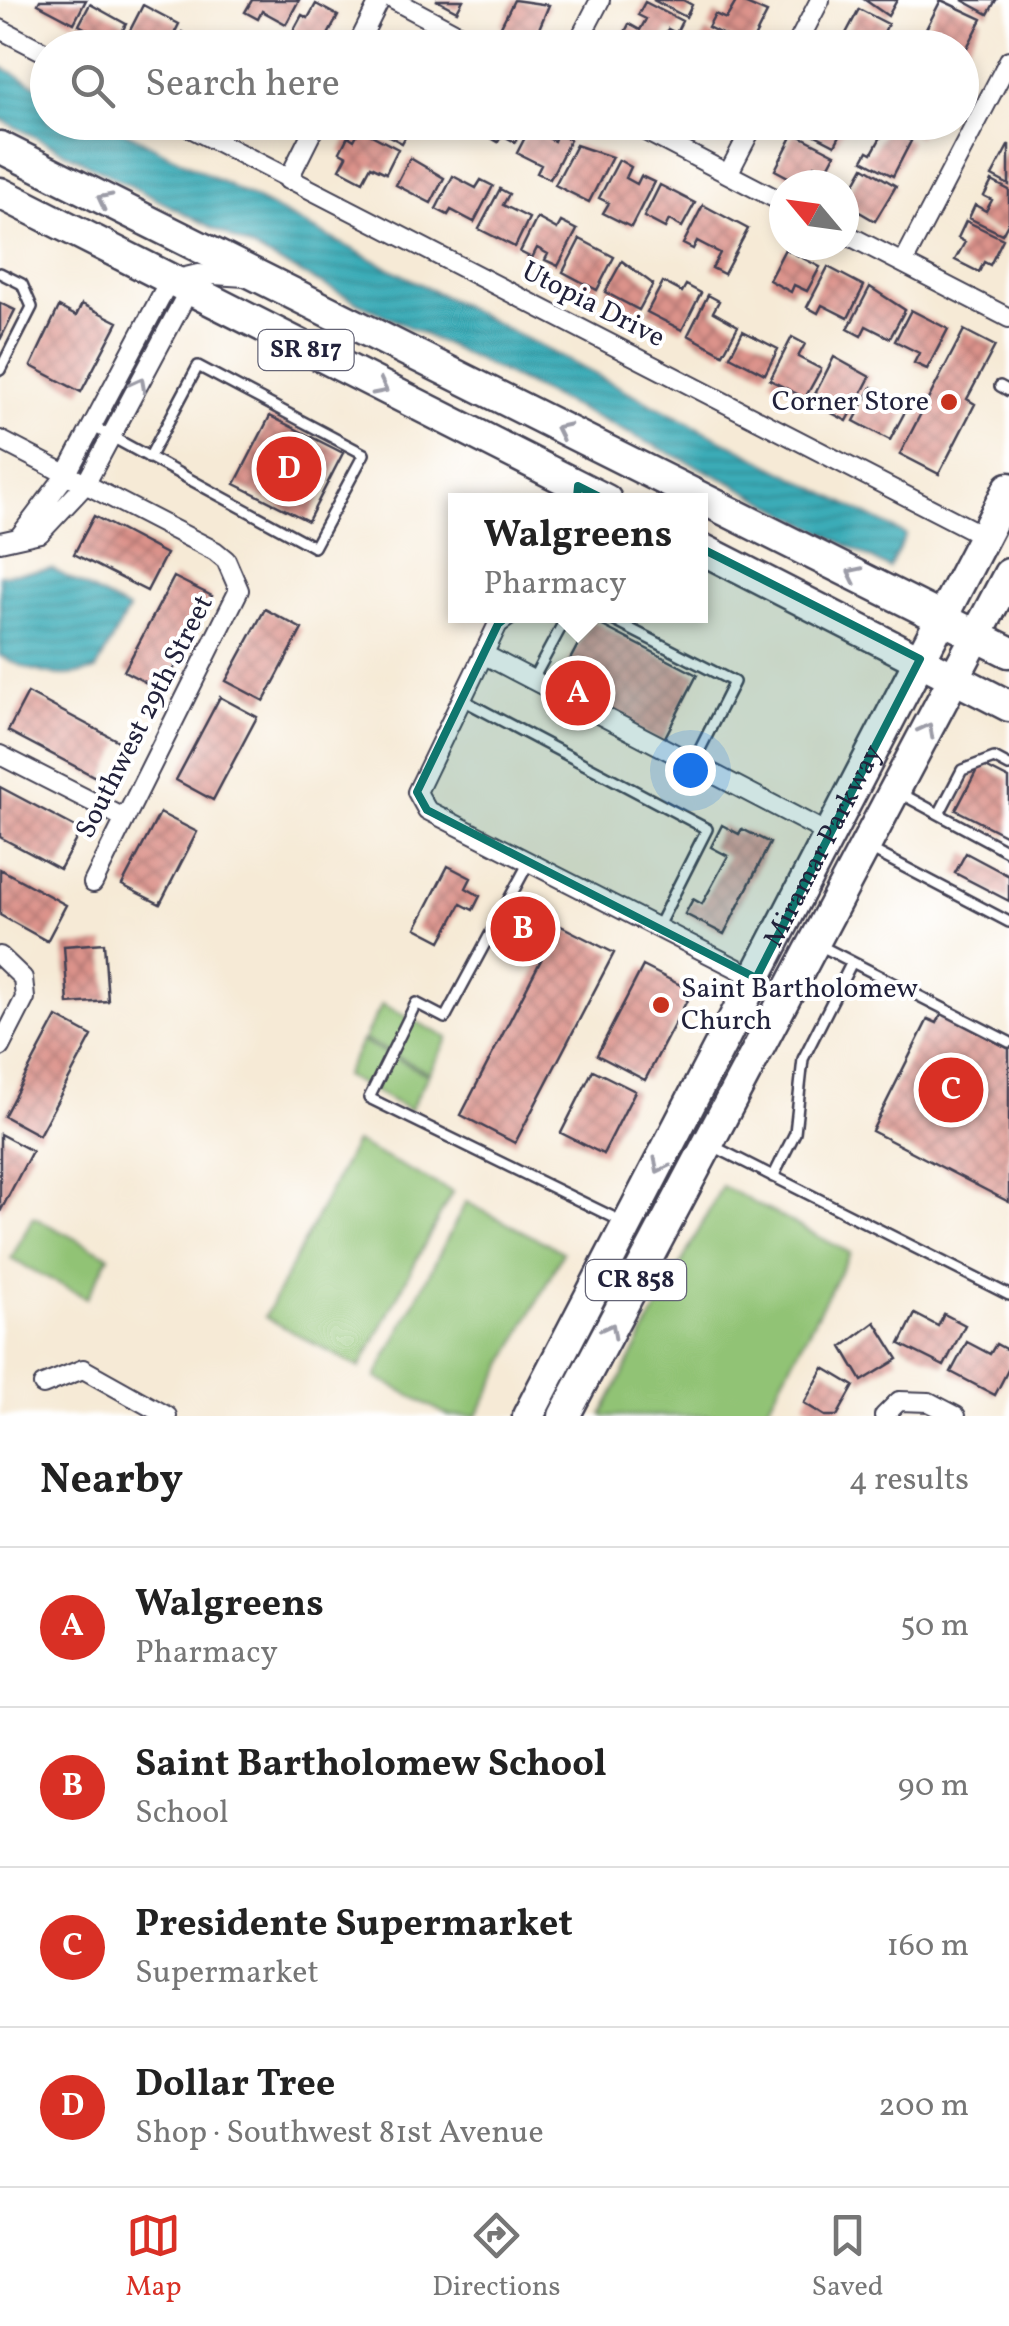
<!DOCTYPE html>
<html lang="en">
<head>
<meta charset="utf-8">
<style>
  body { margin:0; font-family:Vollkorn,serif; background:#f6f6f6; color:#222 }
  .compass { position:absolute; left:769px; top:170px; width:90px; height:90px; border-radius:50%; background:#fff; box-shadow:0 5px 15px #0003; rotate:299deg }
  .you { position:absolute; left:690px; top:770px; width:35px; height:35px; margin:-25px; border:8px solid #fff; border-radius:50%; background:#1a73e8; box-shadow:0 0 0 15px #1a73e833 }
  .badge { display:grid; place-items:center; width:65px; height:65px; border-radius:50%; background:#d93025; color:#fff; font-size:32px; font-weight:700 }
  .pin { position:absolute; translate:-50% -50%; border:5px solid #fff; box-shadow:0 2px 10px #0006 }
  .popup { position:absolute; left:448px; top:493px; width:260px; height:130px; box-sizing:border-box; display:grid; place-content:center; border-radius:0px; background:#fff; filter:drop-shadow(0 2px 8px #0005); font-size:32px; white-space:nowrap; color:#767676 }
  .popup b { font-size:38px; color:#222 }
  .popup::after { content:''; position:absolute; left:50%; top:100%; margin-left:-20px; border:20px solid transparent; border-top-color:#fff }
  .list { margin:0; padding:0; list-style:none }
  h2 { display:flex; justify-content:space-between; align-items:center; height:130px; margin:0; padding:0 40px; font-size:42px }
  h2 small { font-size:32px; font-weight:400; color:#767676 }
  .list li { display:grid; grid-template-columns:65px 1fr auto; gap:30px; align-items:center; box-sizing:border-box; height:160px; padding:0 40px; border-top:2px solid #e0e0e0 }
  .list b { display:block; font-size:38px; white-space:nowrap }
  .list p { margin:0; font-size:32px; white-space:nowrap; color:#767676 }
  .list em { font-size:32px; font-style:normal; color:#767676 }
  .icon { flex:none; width:55px; height:55px; fill:none; stroke:currentColor; stroke-width:2; stroke-linecap:round; stroke-linejoin:round }
  .map { position:relative; flex:none; width:1009px; height:1416px; overflow:hidden }
  .search { position:absolute; background:#fff; box-shadow:0 5px 15px #0003; left:30px; right:30px; top:30px; height:110px; display:flex; align-items:center; gap:25px; box-sizing:border-box; padding:0 35px; border-radius:55px; color:#767676; font-size:38px }
  .sheet { height:770px; background:#fff }
  nav { display:flex; justify-content:space-around; align-items:center; box-sizing:border-box; height:140px; border-top:2px solid #e0e0e0; background:#fff; font-size:28px; color:#767676 }
  nav a { display:grid; justify-items:center; gap:5px }
  nav .on { color:#d93025 }
  .map>svg:first-child { display:block }
  .green { fill:#91c374; stroke:#5a7258; stroke-width:2.5 }
  .water { fill:url(#water-rules); stroke:#2e6779; stroke-width:2.5 }
  .building { fill:url(#building-cross-hatch) }
  .lines { fill:none; stroke-linecap:round; stroke-linejoin:round }
  .service-casing { stroke:#424052; stroke-width:14 }
  .minor-casing { stroke:#424052; stroke-width:22 }
  .primary-casing { stroke:#424052; stroke-width:35 }
  .service { stroke:#fff; stroke-width:9 }
  .minor { stroke:#fff; stroke-width:18 }
  .primary { stroke:#fff; stroke-width:30 }
  .oneway { stroke:#9c9ca7 }
  .marked { fill:#0f766e; fill-opacity:0.2; stroke:#0f766e; stroke-width:8; stroke-linejoin:round }
  .poi-dot { fill:#c8321e; stroke:#fff; stroke-width:4 }
  .labels { text-anchor:middle; dominant-baseline:central; stroke-width:8; stroke-linejoin:round; paint-order:stroke }
  .shield { fill:#fff; stroke:#646476; stroke-width:2.5 }
  .shield-label { font-size:25px; font-weight:bold; fill:#22223b }
  .street-label { font-size:28px; fill:#22223b; stroke:#fff }
  .poi-label { font-size:28px; fill:#22223b; stroke:#fff; text-anchor:end }
</style>
</head>
<body>
<div class="map">
<svg width="1009" height="1416" viewBox="0 0 1009 1416">
  <defs>
    <pattern id="water-rules" width="6" height="5" patternUnits="userSpaceOnUse" patternTransform="scale(2.5)"><rect width="6" height="5" fill="#3bacb7"/><path d="M0 2.5h6" fill="none" stroke="#318c96"/></pattern>
    <pattern id="building-cross-hatch" width="8" height="8" patternUnits="userSpaceOnUse" patternTransform="scale(2.5)"><rect width="8" height="8" fill="#dc938b"/><path d="M0 0l8 8M0 8l8-8" fill="none" stroke="#b27873"/></pattern>
  </defs>
  <rect width="100%" height="100%" fill="#fff"/>
  <filter id="ink" filterUnits="userSpaceOnUse"><feTurbulence type="fractalNoise" baseFrequency=".01" numOctaves="2"/><feDisplacementMap in="SourceGraphic" scale="20" xChannelSelector="R" yChannelSelector="G"/><feConvolveMatrix kernelMatrix="1 2 1 2 8 2 1 2 1" color-interpolation-filters="sRGB"/></filter>
  <filter id="wash" filterUnits="userSpaceOnUse"><feTurbulence type="fractalNoise" baseFrequency=".0048" numOctaves="4" result="noise"/><feDisplacementMap in="SourceGraphic" scale="40" xChannelSelector="R" yChannelSelector="G"/><feGaussianBlur stdDeviation="2.25" result="paint"/><feColorMatrix in="noise" values="0 0 0 0 0 0 0 0 0 0 0 0 0 0 0 0 0 1.4 0 .05"/><feComposite in="paint" operator="in"/></filter>
  <g filter="url(#wash)">
    <rect width="100%" height="100%" fill="#f6ead6"/>
    <!-- green -->
    <path class="green" d="M382,1004L448,1038L429,1073L364,1039Z
      M362,1041L428,1075L410,1110L344,1076Z
      M355,1142L452,1192L360,1368L265,1317Z
      M722,1186L850,1253L763,1416H606L602,1414Z
      M466,1202L563,1252L477,1416H449L376,1377Z
      M33,1217L109,1256L87,1298L11,1259Z"/>
    <!-- water -->
    <path class="water" d="M0,66L47,91L48,122L108,123L906,535L889,568L726,480L373,310L0,119Z
      M52,569L128,610L96,670C60,681 33,673 0,656V575Z"/>
    <g id="blocks">
      <!-- building -->
      <path class="building" d="M40,0H86L74,23L38,4Z
        M252,0H299L286,24L262,11L258,19L245,12Z
        M436,0H463L457,11Z
        M514,0L549,5L533,43L501,26Z
        M653,0H683L692,5L686,17Z
        M737,0L767,13L749,48L708,27L715,14L726,19Z
        M865,0H897L888,16Z
        M941,0L982,19L962,57V48H951L924,33Z
        M962,0H996L988,14Z
        M645,2L682,21L676,33L668,29L658,48H641L622,38L629,24L640,30L646,19L638,15Z
        M90,4L126,24L115,45L79,25Z
        M316,4L338,16L321,48H310L290,37L302,15L308,18Z
        M143,5L179,24L167,48H121Z
        M859,9L888,24L876,48L841,43Z
        M182,32L193,39L188,48H173Z
        M706,32L735,48L699,45Z
        M363,122H402L409,130L402,143Z
        M481,122H526L515,142L502,135L498,142L477,130Z
        M533,122L548,124L542,135L554,141L557,133L570,140L550,179L537,173L541,165L517,153Z
        M687,122H706L698,137L683,129Z
        M805,122H847L835,145L802,128Z
        M894,122H926L918,137Z
        M886,128L911,141L893,176L863,160L868,151L872,153Z
        M360,129L398,149L386,173L371,166L363,181L340,169L347,156L340,152L348,136L354,140Z
        M794,133L835,154L826,171L814,165L810,173L822,179L819,185H803L775,170Z
        M1009,144V185L992,176Z
        M576,145L612,157L589,202L555,185Z
        M410,158L444,178L431,203L396,185Z
        M619,160L631,167L626,178L637,184L641,176L654,182L631,227L603,213L609,203L599,198Z
        M864,167L896,186L875,221L844,203Z
        M453,176L476,188L481,180L493,186L474,222L451,210L448,215L436,209Z
        M992,181L1009,190V221L1002,234L969,218L975,205L986,211L992,200L984,196Z
        M660,185L695,203L682,227L669,220L665,228L644,217Z
        M500,189L509,194L503,205L529,218L515,247L479,229Z
        M703,205L748,229L724,274L712,268L720,253L697,241L693,249L683,244Z
        M537,218L557,229L561,222L577,230L558,266L545,260L548,254L537,248L532,258L520,252Z
        M966,221L1003,239L990,265L984,262L979,272L955,260L965,242L958,238Z
        M580,239L614,257L597,290L563,272Z
        M785,249L820,267L807,291L794,285L791,292L769,280Z
        M622,261L653,284L639,310L605,292Z
        M828,267L864,286L848,318L822,305L818,313L807,307Z
        M663,282L682,292L686,285L701,293L682,330L647,312Z
        M870,287L905,310L890,338L866,326L861,336L848,329Z
        M708,295L719,301L713,312L738,326L723,354L688,335Z
        M0,303L15,310L0,340Z
        M82,304L118,322L81,392L31,366L59,307L76,316Z
        M911,310L948,329L927,369L914,363L919,353L895,341Z
        M964,330L995,346L967,399L975,404L939,474L900,454Z
        M743,331L778,349L765,374L730,356Z
        M792,337L805,344L798,357L821,369L805,398L770,380Z
        M834,357L870,377L847,421L811,402Z
        M872,387L908,406L890,440L854,421Z
        M270,416L343,453L308,521L235,484Z
        M94,516L166,554L147,591L74,554Z
        M174,577L212,596L162,691L124,671Z
        M265,609L302,629L264,701L226,681Z
        M591,620L697,675L662,743L555,688Z
        M28,693L122,743L103,781L8,731Z
        M220,697L257,717L213,800L176,780Z
        M980,764L1009,779V837L956,810Z
        M0,787L81,830L60,869L0,837Z
        M160,813L197,832L160,904L122,885Z
        M722,825L739,834L742,829L770,843L724,934L685,914L693,899L702,904L728,856L711,847Z
        M966,853L1009,876V901L955,873Z
        M448,866L471,878L466,888L480,896L473,910L461,904L441,941L416,928Z
        M0,869L66,905L47,941L0,915Z
        M559,925L614,953L515,1143L461,1115Z
        M104,943L108,1001L68,1004L64,946Z
        M643,966L692,991L645,1080L597,1055Z
        M942,1013L1009,1049V1202L872,1131L928,1019L937,1023Z
        M57,1017L92,1036L39,1135L4,1116Z
        M593,1070L635,1091L603,1154L561,1133Z
        M0,1134L32,1151L0,1212Z
        M915,1314L938,1326L944,1314L965,1325L944,1366L900,1344Z
        M875,1322L898,1359L862,1381L842,1347Z
        M967,1342L990,1354L996,1344L1009,1351V1368L995,1395L951,1372Z
        M824,1368L854,1386L837,1416H825L804,1403Z"/>
    </g>
  </g>
  <g filter="url(#ink)">
    <use href="#blocks" fill-opacity="0" stroke="#424052" stroke-width="2.5"/>
    <g class="lines">
      <defs>
        <path id="service" d="M0,273L22,284L32,307L0,370
          M1000,386L1009,391
          M90,425L314,547L364,454L198,366L149,458
          M605,616L734,682L693,763
          M532,681L567,616
          M461,699L707,829L657,928
          M898,792L1009,852
          M939,814L962,770L994,758L1009,766
          M868,848L1009,922
          M529,862L445,1018L416,1003L369,1098L623,1222
          M817,944L1009,1042
          M711,1145L1009,1295
          M773,1177L795,1133L803,1059L852,962"/>
        <path id="minor" d="M394,0L484,48
          M0,29L48,54
          M356,48L380,0
          M575,48L600,0
          M795,48L820,0
          M179,122L984,536
          M628,122L784,203
          M728,174L755,122
          M288,180L317,122
          M844,233L1009,318
          M903,263L1009,60
          M0,440L215,551L226,560L239,590L93,883
          M19,537L66,475L169,281L198,274L245,277
          M0,542L40,533L85,485L189,290
          M509,616L498,624L417,792L427,810L756,978
          M483,654L831,835
          M0,755L124,818
          M0,956L23,978L25,998L0,1047
          M43,1385L83,1369L167,1416
          M884,1416L899,1401L929,1402L956,1416"/>
        <g id="primary">
          <path d="M0,147L1009,652"/>
          <path d="M0,193L606,500"/>
          <path d="M700,548L1009,706"/>
          <path id="s1" d="M528,1416L1009,488"/>
          <path d="M564,1416L1009,574"/>
        </g>
      </defs>
      <!-- service casing -->
      <use href="#service" class="service-casing"/>
      <!-- minor casing -->
      <use href="#minor" class="minor-casing"/>
      <!-- primary casing -->
      <use href="#primary" class="primary-casing"/>
      <!-- service -->
      <use href="#service" class="service"/>
      <!-- minor -->
      <use href="#minor" class="minor"/>
      <!-- primary -->
      <use href="#primary" class="primary"/>
    </g>
    <!-- one-way arrows -->
    <defs><path id="oneway-chevron" d="M-2-3.5L2.5 0L-2 3.5" fill="none" stroke-width="1.6" stroke-linecap="round" stroke-linejoin="round" transform="scale(2.5)"/></defs>
    <g class="oneway">
      <use href="#oneway-chevron" transform="translate(104 200) rotate(-153)"/>
      <use href="#oneway-chevron" transform="translate(139 384) rotate(-62)"/>
      <use href="#oneway-chevron" transform="translate(381 388) rotate(27)"/>
      <use href="#oneway-chevron" transform="translate(562 430) rotate(-154)"/>
      <use href="#oneway-chevron" transform="translate(854 574) rotate(-154)"/>
      <use href="#oneway-chevron" transform="translate(927 730) rotate(-62)"/>
      <use href="#oneway-chevron" transform="translate(660 1166) rotate(117)"/>
      <use href="#oneway-chevron" transform="translate(610 1330) rotate(-62)"/>
    </g>
  </g>
  <!-- marked area -->
  <path class="marked" d="M578,486L920,659L756,978L427,810L417,792L498,624L545,585L575,519Z"/>
  <!-- markers -->
  <g class="poi-dot">
    <circle cx="949" cy="402" r="10"/>
    <circle cx="661" cy="1005" r="10"/>
  </g>
  <g class="labels">
    <!-- shield labels -->
    <g class="shield">
      <rect x="258.5" y="330" width="95" height="40" rx="8"/>
      <rect x="586" y="1260" width="100" height="40" rx="8"/>
    </g>
    <g class="shield-label">
      <text x="306" y="350">SR 817</text>
      <text x="636" y="1280">CR 858</text>
    </g>
    <!-- street labels -->
    <g class="street-label">
      <text transform="translate(593 305) rotate(27)">Utopia Drive</text>
      <text transform="translate(145 717) rotate(-63)">Southwest 29th Street</text>
      <text stroke="none"><textPath href="#s1" startOffset="642">Miramar Parkway</textPath></text>
    </g>
    <!-- poi labels -->
    <g class="poi-label">
      <text x="929" y="402">Corner Store</text>
      <text x="681" y="989" text-anchor="start">Saint Bartholomew<tspan x="681" dy="32">Church</tspan></text>
    </g>
  </g>
</svg>
<svg class="compass" viewBox="-18 -18 36 36"><path d="M0-13l5 13h-10z" fill="#e53935"/><path d="M0 13l5-13h-10z" fill="#767676"/></svg>
<div class="you"></div>
<div class="pin badge" style="left:578px;top:693px">A</div>
<div class="popup"><b>Walgreens</b>Pharmacy</div>
<div class="pin badge" style="left:523px;top:929px">B</div>
<div class="pin badge" style="left:951px;top:1090px">C</div>
<div class="pin badge" style="left:289px;top:469px">D</div>
<div class="search"><svg class="icon" aria-label="search" viewBox="0 0 24 24"><circle cx="10" cy="10" r="6"/><path d="M15 15l6 6"/></svg>Search here</div>
</div>
<section class="sheet">
<h2>Nearby<small>4 results</small></h2>
<ul class="list">
<li><span class="badge">A</span><div><b>Walgreens</b><p>Pharmacy</p></div><em>50 m</em></li>
<li><span class="badge">B</span><div><b>Saint Bartholomew School</b><p>School</p></div><em>90 m</em></li>
<li><span class="badge">C</span><div><b>Presidente Supermarket</b><p>Supermarket</p></div><em>160 m</em></li>
<li><span class="badge">D</span><div><b>Dollar Tree</b><p>Shop · Southwest 81st Avenue</p></div><em>200 m</em></li>
</ul>
</section>
<nav>
<a class="on"><svg class="icon" aria-label="map" viewBox="0 0 24 24"><path d="M3 6l6-2 6 2 6-2v14l-6 2-6-2-6 2zM9 4v14M15 6v14"/></svg>Map</a>
<a><svg class="icon" aria-label="directions" viewBox="0 0 24 24"><path d="M12 3l9 9-9 9-9-9zM9 14v-3h6M13 9l2 2-2 2"/></svg>Directions</a>
<a><svg class="icon" aria-label="saved" viewBox="0 0 24 24"><path d="M7 4h10v16l-5-4-5 4z"/></svg>Saved</a>
</nav>
</body>
</html>
